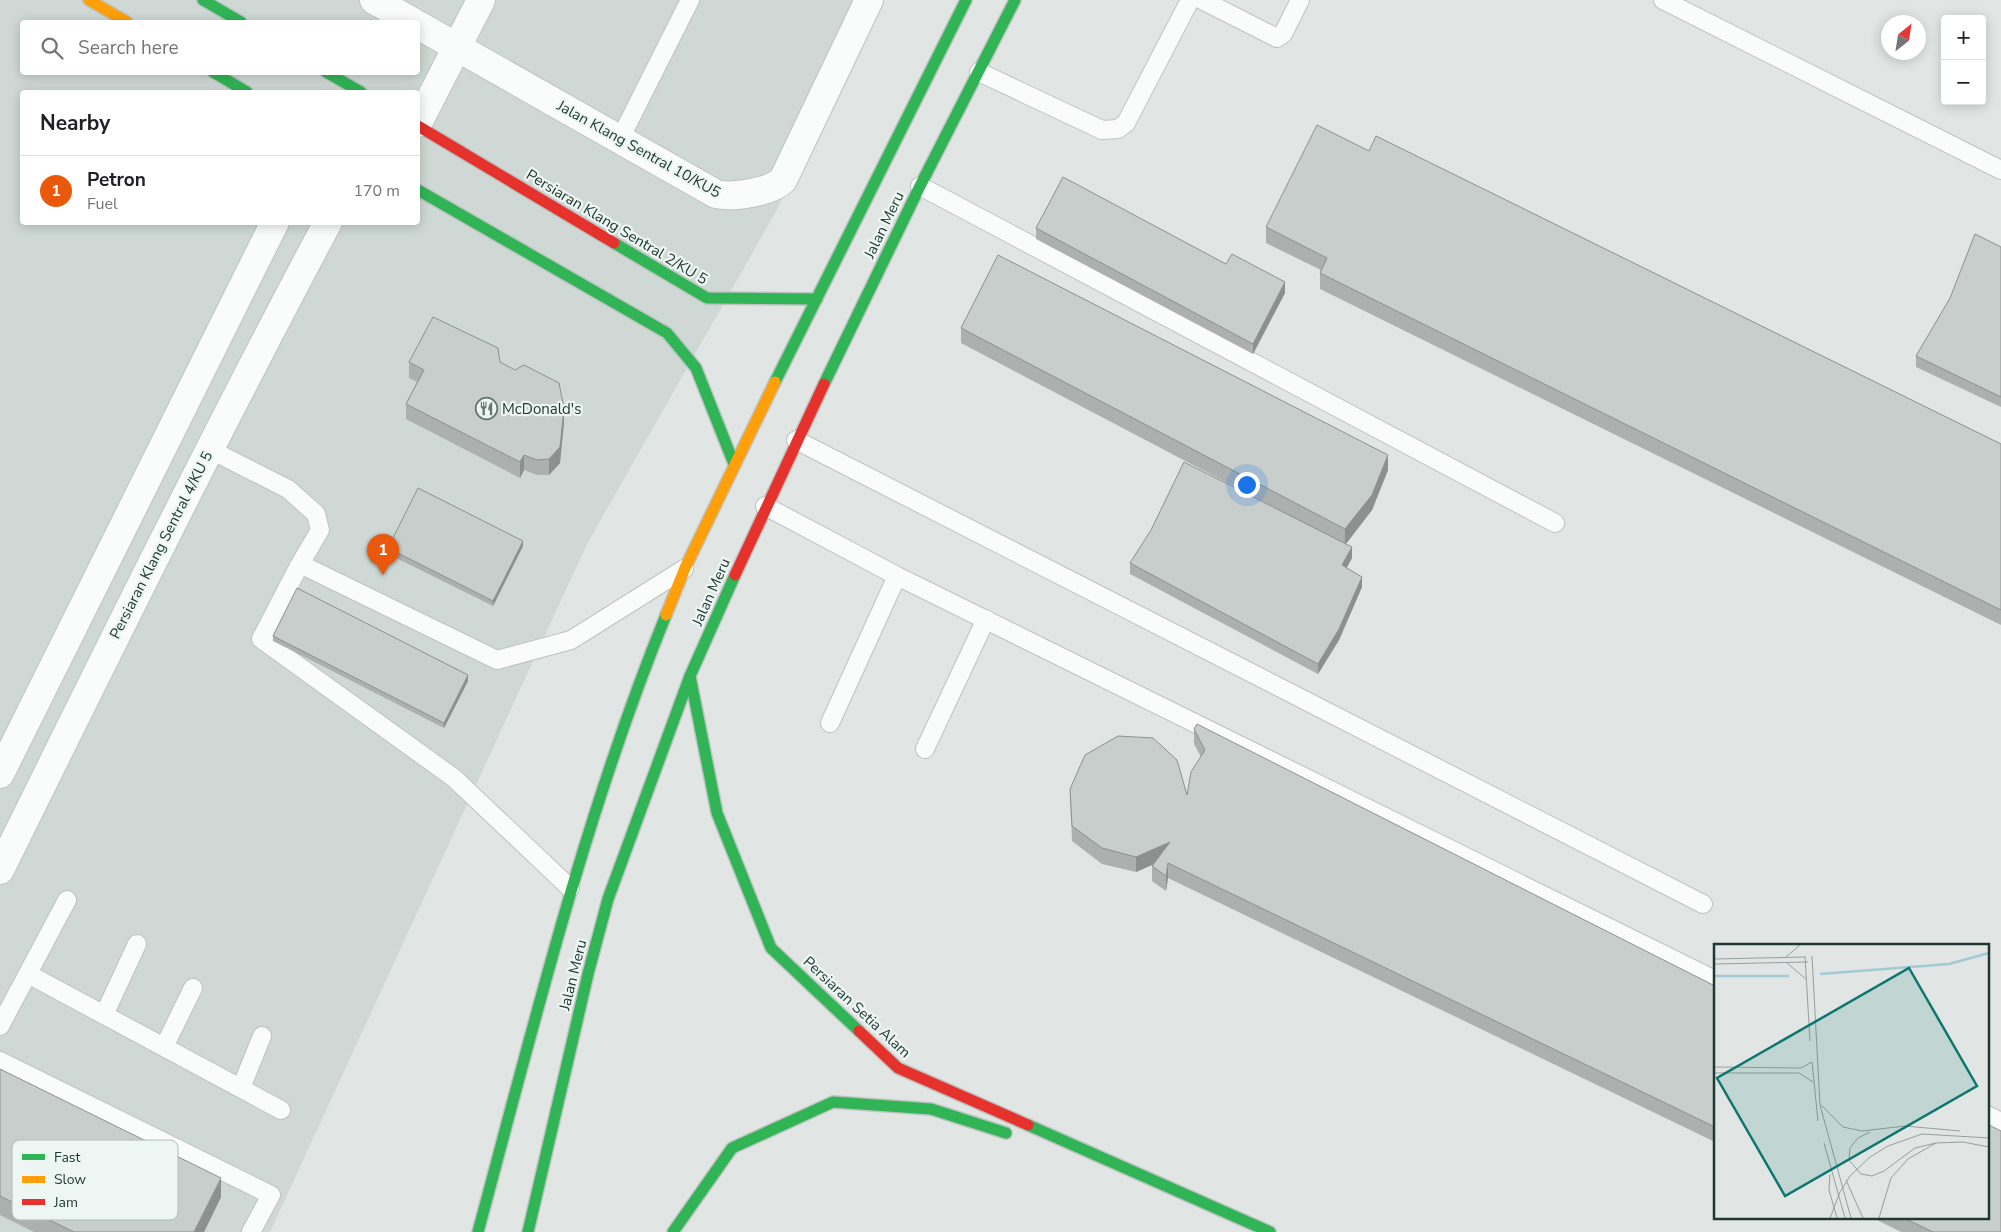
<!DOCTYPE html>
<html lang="en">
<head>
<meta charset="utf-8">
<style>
  body { margin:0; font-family:"Nunito Sans",sans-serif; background:#f6f6f6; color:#202124 }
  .controls { position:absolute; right:15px; top:15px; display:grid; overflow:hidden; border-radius:5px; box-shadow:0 2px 12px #0003 }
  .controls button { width:45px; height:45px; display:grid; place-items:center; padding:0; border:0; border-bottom:1px solid #e0e0e0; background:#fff; color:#202124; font:25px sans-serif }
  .compass { position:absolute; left:1881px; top:15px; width:45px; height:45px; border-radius:50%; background:#fff; box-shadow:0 2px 12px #0003; rotate:30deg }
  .you { position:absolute; left:1246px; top:484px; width:18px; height:18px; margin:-12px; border:4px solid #fff; border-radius:50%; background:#1a73e8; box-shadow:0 0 0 8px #1a73e833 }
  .badge { display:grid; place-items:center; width:32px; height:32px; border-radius:50%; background:#ea580c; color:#fff; font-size:16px; font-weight:700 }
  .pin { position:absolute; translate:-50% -41px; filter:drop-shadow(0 1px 2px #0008) }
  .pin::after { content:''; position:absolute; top:26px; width:18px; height:15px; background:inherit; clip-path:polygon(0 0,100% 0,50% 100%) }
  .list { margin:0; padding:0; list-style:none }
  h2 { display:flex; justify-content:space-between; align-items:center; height:65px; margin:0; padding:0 20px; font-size:21px }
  h2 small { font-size:16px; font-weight:400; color:#757577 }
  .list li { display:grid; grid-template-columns:32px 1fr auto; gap:15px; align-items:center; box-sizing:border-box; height:70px; padding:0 20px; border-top:1px solid #e0e0e0 }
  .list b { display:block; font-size:19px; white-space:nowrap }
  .list p { margin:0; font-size:16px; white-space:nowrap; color:#757577 }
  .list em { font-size:16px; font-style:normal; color:#757577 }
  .icon { flex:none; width:28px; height:28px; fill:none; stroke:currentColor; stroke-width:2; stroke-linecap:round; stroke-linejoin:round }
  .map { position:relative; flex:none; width:2001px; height:1232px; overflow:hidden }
  .search { position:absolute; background:#fff; box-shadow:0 2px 12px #0003; left:20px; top:20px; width:400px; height:55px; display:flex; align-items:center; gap:12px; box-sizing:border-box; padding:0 18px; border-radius:5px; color:#757577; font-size:19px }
  .panel { position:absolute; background:#fff; box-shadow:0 2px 12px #0003; left:20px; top:90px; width:400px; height:135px; border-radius:5px }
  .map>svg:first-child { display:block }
  .built { fill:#cfd8d4; fill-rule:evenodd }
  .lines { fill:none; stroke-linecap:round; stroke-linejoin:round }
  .lane-casing { stroke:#bec3c1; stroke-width:20 }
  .street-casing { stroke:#bec3c1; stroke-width:30 }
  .fast-casing { stroke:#bdc4c2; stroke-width:14 }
  .slow-casing { stroke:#bdc4c2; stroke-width:14 }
  .jam-casing { stroke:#bdc4c2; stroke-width:14 }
  .lane { stroke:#fafbfb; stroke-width:18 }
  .street { stroke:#fafbfb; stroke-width:28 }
  .fast { stroke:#30b455; stroke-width:11 }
  .slow { stroke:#ff9f0a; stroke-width:11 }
  .jam { stroke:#e5322d; stroke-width:11 }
  .wall { fill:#acb1af }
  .shaded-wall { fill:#8c908f }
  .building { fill:#c8cecc; stroke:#8c908f }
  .labels { text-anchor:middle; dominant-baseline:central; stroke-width:4.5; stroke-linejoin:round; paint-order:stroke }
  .street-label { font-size:15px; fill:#203833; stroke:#eef6f3 }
  .poi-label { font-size:15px; fill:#203833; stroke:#eef6f3; text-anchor:start }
  .inset-river { fill:none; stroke:#a3c9d4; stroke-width:2.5 }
  .inset-road { fill:none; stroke:#94a09d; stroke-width:1 }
  .view { fill:#0f766e; fill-opacity:0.15; stroke:#0f766e; stroke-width:2.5 }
  .inset-edge { fill:none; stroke:#203833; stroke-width:2.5 }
  .key { fill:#eef6f3; stroke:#b0bdb9; stroke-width:1 }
  .key-label { font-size:14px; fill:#203833 }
</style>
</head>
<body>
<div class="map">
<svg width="2001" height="1232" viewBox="0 0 2001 1232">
  <rect width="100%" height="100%" fill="#e1e6e4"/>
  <!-- built -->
  <path class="built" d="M0,0H883L774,215L587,544L270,1232H0ZM22,22H418V72H22ZM22,92H418V222H22Z"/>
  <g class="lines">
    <defs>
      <path id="lane" d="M1202,0L1277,38L1283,34L1300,0
        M1663,0L2001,170
        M979,72L1102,130L1118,129L1126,123L1190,0
        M620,139L690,0
        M920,186L1555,523
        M796,440L1703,904
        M209,449L288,489L316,514L320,530L300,564
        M765,506L897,576L1715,980
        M830,723L897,576
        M925,749L986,619
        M570,888L454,778L261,639L300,564L497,660L571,640L684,569
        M28,974L281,1110
        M104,1015L137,944
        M0,1026L67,900
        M164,1047L193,988
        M0,1061L271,1195L251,1232
        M241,1088L262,1036
        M1987,1115L2001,1122"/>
      <path id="street" d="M374,0L413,22
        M418,25L716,194C732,198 771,192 783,180L869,0
        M418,123L481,0
        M0,774L275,222
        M0,870C107,653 214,436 328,222"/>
      <path id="fast" d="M203,0L241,22
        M213,72L247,92
        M326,72L361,92
        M418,190L667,333L696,368L734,464
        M614,243L707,298L817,299
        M775,382L966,0
        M824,384L920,186L1015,0
        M690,676L717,813L771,948L859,1031
        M1028,1125L1270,1232
        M478,1232C534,1024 585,814 666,615
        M528,1232L588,974L608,899L690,676L735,575
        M673,1232L732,1148L833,1102L931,1109L1006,1133"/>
      <path id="slow" d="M89,0L127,22
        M666,615L685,568L775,382"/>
      <path id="jam" d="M418,126L614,243
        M735,575L824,384
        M859,1031L898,1068L1028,1125"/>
    </defs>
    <!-- lane casing -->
    <use href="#lane" class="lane-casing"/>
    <!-- street casing -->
    <use href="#street" class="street-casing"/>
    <!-- fast casing -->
    <use href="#fast" class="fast-casing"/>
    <!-- slow casing -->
    <use href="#slow" class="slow-casing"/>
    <!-- jam casing -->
    <use href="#jam" class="jam-casing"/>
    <!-- lane -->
    <use href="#lane" class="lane"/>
    <!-- street -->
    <use href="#street" class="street"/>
    <!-- fast -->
    <use href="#fast" class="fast"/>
    <!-- slow -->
    <use href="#slow" class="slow"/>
    <!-- jam -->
    <use href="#jam" class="jam"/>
  </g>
  <!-- wall -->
  <path class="wall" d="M1369,151L2001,444V625L1320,289V273L1321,270L1266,243V227Z
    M1036,228L1226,264L1285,293L1253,354L1036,239Z
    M2001,247V407L1916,367V356Z
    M961,328L1388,470L1372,510L1346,544L1352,558L1346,568L1362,587L1339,640L1318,674L1130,574V563L1315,529L961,343Z
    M409,362H500L564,423L560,463L549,475H537L524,470L520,478L406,419V404L417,382L409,378Z
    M523,546L493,606L388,554V548Z
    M273,636L468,681L444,728L273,641Z
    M1194,729L1715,986V1142L1168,878L1166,891L1152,881V866L1154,864L1136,872L1102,864L1072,841L1070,789L1187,795L1201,757L1194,744Z
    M0,1069L221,1197L204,1232H34L0,1215Z
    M1873,1218H1987L2001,1232H1901Z"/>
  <!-- shaded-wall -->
  <path class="shaded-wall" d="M1285,282V293L1253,354V344Z
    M564,408V423L560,463L549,475V459Z
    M524,455V470L520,478V462Z
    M1388,455V470L1372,510L1345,545V529Z
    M523,541V546L493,606V601Z
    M1352,547V558L1342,576V565Z
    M1362,577V587L1339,640L1318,674V664Z
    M468,675V681L444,728V723Z
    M1170,842V857L1136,872V857Z
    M1168,863V878L1166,891V876Z
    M221,1178V1197L204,1232H194Z"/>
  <!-- building -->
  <path class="building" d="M1317,125L1369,151L1376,136L2001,444V610L1320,273L1327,258L1266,227Z
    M1063,177L1226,264L1232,254L1285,282L1253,344L1036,228Z
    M1975,234L2001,247V397L1916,356L1950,298Z
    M998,255L1388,455L1372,495L1345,529L961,328Z
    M433,317L498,348L500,362L515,370L524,365L559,383L564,408L560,447L549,459L537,460L524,455L520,462L406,404L424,370L409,362Z
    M1184,462L1352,547L1342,565L1362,577L1339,629L1318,664L1130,563L1151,530Z
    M418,488L523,541L493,601L388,548Z
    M297,588L468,675L444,723L273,636Z
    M1197,724L1715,986V1127L1168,863L1166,876L1152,866L1170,842L1136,857L1102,848L1072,826L1070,789L1085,755L1118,736L1153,738L1177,760L1187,795L1191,772L1205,750L1194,729Z
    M0,1069L221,1178L194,1232H74L0,1196Z
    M1987,1124L2001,1131V1232H1933L1904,1218H1987Z"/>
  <!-- icons -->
  <defs>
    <symbol id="restaurant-ring" viewBox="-11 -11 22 22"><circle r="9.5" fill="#eef6f3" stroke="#647571" stroke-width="1.5"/><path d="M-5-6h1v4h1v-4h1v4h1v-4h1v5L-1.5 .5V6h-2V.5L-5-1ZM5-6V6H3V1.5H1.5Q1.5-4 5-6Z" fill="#647571"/></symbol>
  </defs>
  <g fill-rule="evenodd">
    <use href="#restaurant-ring" x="474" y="396" width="25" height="25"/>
  </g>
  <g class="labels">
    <!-- street labels -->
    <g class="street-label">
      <text transform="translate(639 149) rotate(29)">Jalan Klang Sentral 10/KU5</text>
      <text transform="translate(884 225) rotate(-64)">Jalan Meru</text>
      <text transform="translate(617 227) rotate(31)">Persiaran Klang Sentral 2/KU 5</text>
      <text transform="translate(161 545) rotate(-63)">Persiaran Klang Sentral 4/KU 5</text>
      <text transform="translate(711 592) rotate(-66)">Jalan Meru</text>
      <text transform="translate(573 975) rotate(-76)">Jalan Meru</text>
      <text transform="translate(857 1007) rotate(43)">Persiaran Setia Alam</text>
    </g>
    <!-- poi labels -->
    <g class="poi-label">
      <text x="502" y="409">McDonald's</text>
    </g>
  </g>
  <!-- overview -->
  <g transform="translate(1714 944)">
    <rect width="275" height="275" fill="#e1e6e4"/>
    <path class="inset-river" d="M106,30L235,20L275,9M0,32H75"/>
    <path class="inset-road" d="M98,12L106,161L137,274M72,13L86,1M91,13L96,97M0,15L92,13M73,19L92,35M0,20L94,18M98,118L104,177M0,123L87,124L98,118M0,129H85L99,138M107,161L129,183L148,187L191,182L246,187M156,188L144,194L136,204L135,216L147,230L158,232L170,227L201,204L222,199M110,199L131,274M116,230L115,246L123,274M132,236L149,274M116,274L126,248L136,232L156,213L174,202L208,190L275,194M165,274L177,234L194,215L222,199L249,198L275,203"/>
    <path class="view" d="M195,24L263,142L71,252L3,134Z"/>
    <rect width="275" height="275" class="inset-edge"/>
  </g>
  <!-- legend -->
  <rect x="12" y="1140" width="166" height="80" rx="8" class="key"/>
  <rect x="22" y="1154" width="23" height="6" fill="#30b455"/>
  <rect x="22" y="1176" width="23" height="7" fill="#ff9f0a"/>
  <rect x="22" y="1199" width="23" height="6" fill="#e5322d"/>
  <g class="key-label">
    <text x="54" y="1162">Fast</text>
    <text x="54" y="1184">Slow</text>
    <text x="54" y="1207">Jam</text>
  </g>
</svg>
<div class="controls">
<button>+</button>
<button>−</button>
</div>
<svg class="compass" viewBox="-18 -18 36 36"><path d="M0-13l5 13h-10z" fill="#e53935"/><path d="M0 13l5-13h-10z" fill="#757577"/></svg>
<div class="you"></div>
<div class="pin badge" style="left:383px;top:575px">1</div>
<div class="search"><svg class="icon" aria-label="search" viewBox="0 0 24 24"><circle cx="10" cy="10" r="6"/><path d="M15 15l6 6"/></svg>Search here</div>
<section class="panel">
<h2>Nearby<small></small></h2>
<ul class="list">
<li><span class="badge">1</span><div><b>Petron</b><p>Fuel</p></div><em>170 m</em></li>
</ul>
</section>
</div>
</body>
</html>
